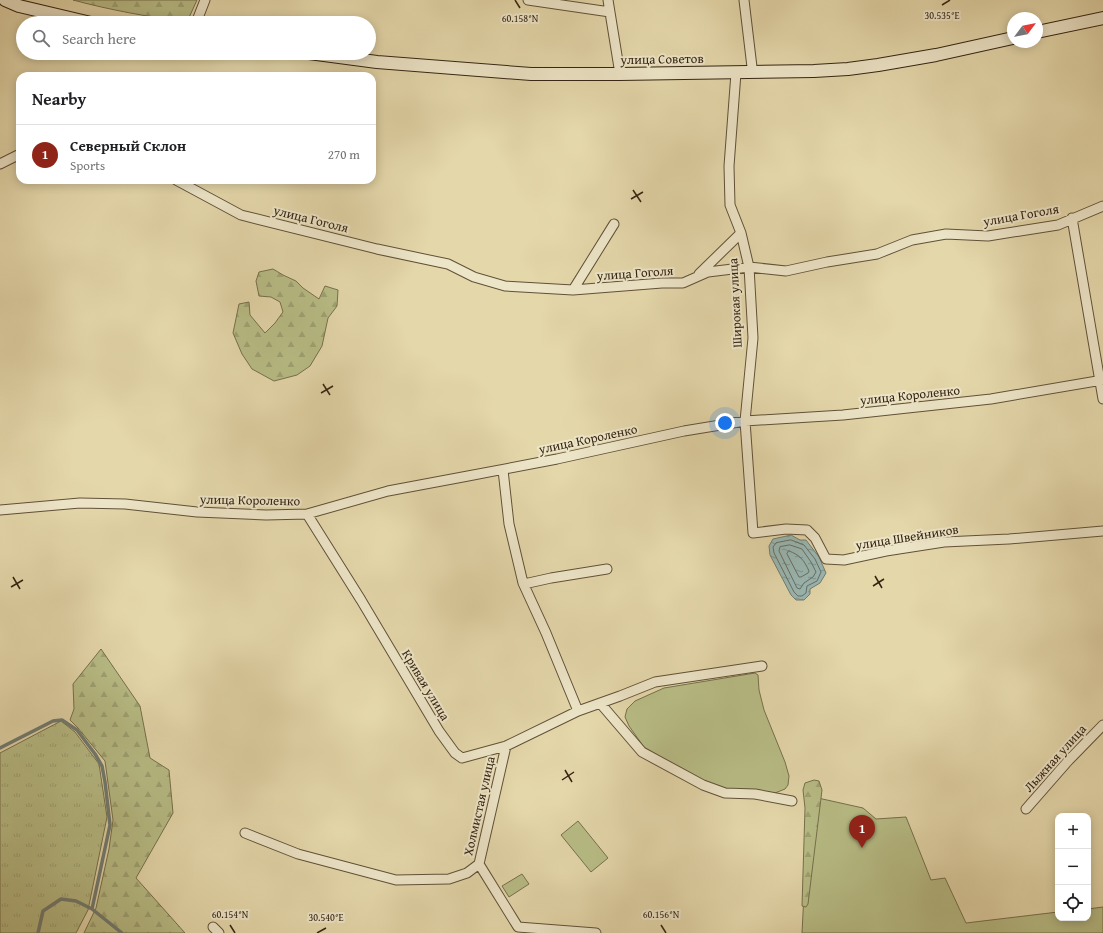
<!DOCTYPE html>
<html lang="en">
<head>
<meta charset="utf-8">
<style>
  body { margin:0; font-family:"Gentium Book Plus",serif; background:#f2f2f2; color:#202124 }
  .controls { position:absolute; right:12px; bottom:12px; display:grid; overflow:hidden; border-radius:8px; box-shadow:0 2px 10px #0003 }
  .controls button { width:36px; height:36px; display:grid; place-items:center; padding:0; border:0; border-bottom:1px solid #e0e0e0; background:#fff; color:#202124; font:20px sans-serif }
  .compass { position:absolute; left:1007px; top:12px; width:36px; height:36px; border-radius:50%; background:#fff; box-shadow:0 2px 10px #0003; rotate:58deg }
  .you { position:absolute; left:725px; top:423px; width:14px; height:14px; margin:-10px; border:3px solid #fff; border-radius:50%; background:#1a73e8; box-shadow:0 0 0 6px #1a73e833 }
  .badge { display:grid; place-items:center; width:26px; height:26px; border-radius:50%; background:#8f2418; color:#fff; font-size:13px; font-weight:700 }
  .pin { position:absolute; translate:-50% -33px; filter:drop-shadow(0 1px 2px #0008) }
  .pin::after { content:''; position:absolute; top:21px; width:14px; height:12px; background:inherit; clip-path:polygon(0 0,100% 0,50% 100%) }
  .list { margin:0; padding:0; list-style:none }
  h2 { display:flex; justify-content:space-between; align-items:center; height:52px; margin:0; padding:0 16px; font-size:17px }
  h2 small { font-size:13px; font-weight:400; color:#757577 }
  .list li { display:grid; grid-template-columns:26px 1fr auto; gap:12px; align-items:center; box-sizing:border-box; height:60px; padding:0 16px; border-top:1px solid #e0e0e0 }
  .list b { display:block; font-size:15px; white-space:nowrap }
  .list p { margin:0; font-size:13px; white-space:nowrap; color:#757577 }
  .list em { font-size:13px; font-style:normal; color:#757577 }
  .icon { flex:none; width:22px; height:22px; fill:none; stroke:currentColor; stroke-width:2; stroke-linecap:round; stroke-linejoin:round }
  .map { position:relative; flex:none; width:1103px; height:933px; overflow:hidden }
  .search { position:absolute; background:#fff; box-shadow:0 2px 10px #0003; left:16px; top:16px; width:360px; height:44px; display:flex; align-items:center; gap:10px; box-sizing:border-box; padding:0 14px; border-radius:22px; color:#757577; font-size:15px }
  .panel { position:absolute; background:#fff; box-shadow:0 2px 10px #0003; left:16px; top:72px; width:360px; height:112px; border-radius:12px }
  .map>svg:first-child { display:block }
  .grass { fill:#b8bd86; stroke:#76704c }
  .forest { fill:url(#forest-firs); stroke:#76704c }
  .park { fill:url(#park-tufts); stroke:#76704c }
  .water { fill:url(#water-ripples); stroke:#717c73 }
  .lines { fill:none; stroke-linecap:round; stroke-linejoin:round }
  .shore { stroke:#666e62; stroke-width:1 }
  .stream { stroke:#717c73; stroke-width:3.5 }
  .minor-casing { stroke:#605138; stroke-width:11 }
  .secondary-casing { stroke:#342412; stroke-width:14 }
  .minor { stroke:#ede5c8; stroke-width:9 }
  .secondary { stroke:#ede5c8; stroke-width:12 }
  .ticks { fill:none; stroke:#342412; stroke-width:1.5 }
  .labels { text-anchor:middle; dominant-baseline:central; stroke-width:4; stroke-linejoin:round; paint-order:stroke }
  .street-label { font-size:13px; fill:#342412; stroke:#ede5c8 }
  .ticks-label { font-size:10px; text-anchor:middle; fill:#342412; stroke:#ede5c8; stroke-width:4; stroke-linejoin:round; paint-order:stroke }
</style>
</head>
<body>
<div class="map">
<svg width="1103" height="933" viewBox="0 0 1103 933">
  <defs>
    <pattern id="forest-firs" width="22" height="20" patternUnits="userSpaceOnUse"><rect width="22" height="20" fill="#b8bd86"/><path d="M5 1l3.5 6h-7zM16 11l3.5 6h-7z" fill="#9fa273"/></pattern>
    <pattern id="park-tufts" width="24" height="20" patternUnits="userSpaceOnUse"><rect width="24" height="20" fill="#b8bd86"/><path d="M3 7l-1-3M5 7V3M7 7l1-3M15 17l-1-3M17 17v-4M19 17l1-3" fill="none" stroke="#9fa273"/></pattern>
    <pattern id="water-ripples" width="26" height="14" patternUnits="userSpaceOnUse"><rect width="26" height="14" fill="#99b7b3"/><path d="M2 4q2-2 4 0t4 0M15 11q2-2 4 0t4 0" fill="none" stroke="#7e9590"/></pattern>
  </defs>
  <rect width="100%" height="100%" fill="#e4d7aa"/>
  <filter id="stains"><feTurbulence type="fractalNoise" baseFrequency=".005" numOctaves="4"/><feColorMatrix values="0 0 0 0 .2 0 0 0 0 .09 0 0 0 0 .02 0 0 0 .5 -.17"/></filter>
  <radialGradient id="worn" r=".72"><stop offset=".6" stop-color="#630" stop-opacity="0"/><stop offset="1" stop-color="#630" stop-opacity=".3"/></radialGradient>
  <!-- grass -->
  <path class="grass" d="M755,673L758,675L759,690L764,710L785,762L789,776L788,785L785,789L775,793L755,791H725L706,783L644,747L629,726L625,717L627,709L635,701L664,688Z
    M809,796L863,808L876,819L906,817L931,880L945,878L966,923L1058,912V918H1088V909L1103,907V933H802Z
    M578,821L608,858L591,872L561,835Z
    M522,874L529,884L509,897L502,886Z"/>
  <!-- forest -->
  <path class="forest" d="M73,0H197L187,22C149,17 110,10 73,0Z
    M273,269L283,275L296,281L303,288L319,299L325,286L338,290L337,306L328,318L322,346L310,366L297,375L274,381L252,369L242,354L233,333L239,304L249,302L250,315L265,333L275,323L283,312L280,302L271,297L259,296L256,281L259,272Z
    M101,649L140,706L150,758L169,770L173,813L136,878L185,933H84L96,908L109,849L113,820L105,761L78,728L70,720L74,709L73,684Z
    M814,780L819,781L822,790L808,904L806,907L802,906L805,808L803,790L805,783Z"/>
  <!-- park -->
  <path class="park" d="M61,721L75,732L99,764L107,817L88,910L76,933H0V753Z"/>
  <!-- water -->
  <path class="water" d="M791,535L800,540H806L819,557L826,573L820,583L810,589V594L804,600H796L791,595L770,555L769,546L773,539Z"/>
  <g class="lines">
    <!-- shore -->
    <path class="shore" d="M791,540L804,545L815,559L821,572L817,581L807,586L806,593L802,596H798L794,592L774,553L773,547L776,543Z
      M790,545L802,549L811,562L816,572L813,577L804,583L800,589L797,588L779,551L780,547Z
      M789,551C800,555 804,560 809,571L808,573L801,577H799L787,554Z"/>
    <!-- stream -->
    <path class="stream" d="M0,748L53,721L62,720L77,730L95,754L102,766L105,782L110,825L92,909L122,933
      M38,933L43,911L61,899L76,901L92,909"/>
    <defs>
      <path id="minor" d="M528,0L610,12
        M608,0L620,74
        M744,0L752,67L751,72
        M196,23L205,0
        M736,73L729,166L730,205L741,233L749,267L753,338L745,421L753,533L786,529L807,530L815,538L826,559L844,560L886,551L944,542L1009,539L1103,531
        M0,164L20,154
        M176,180L241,215L377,249L448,264L474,277L505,286L573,290L662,283H683L708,272L749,267L786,271L827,262L877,254L912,240L946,234L988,236L1058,225L1103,206
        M1072,218L1103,399
        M699,274L741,233
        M573,290L614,224
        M503,470L509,524L523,583L546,633L578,711
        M0,510L80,503L125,504L197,512L266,515L307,514L388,491L468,476L557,459L684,431L745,421L843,415L991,399L1103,380
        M307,514L361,600L439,731L455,753L462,758L506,746L578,711L620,696L655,682L762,666
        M524,584L551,578L607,569
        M600,703L642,752L703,785L725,793L755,794L792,801
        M506,746L479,864L518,927L596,933
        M1026,809L1068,761L1103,725
        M245,833L298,854L396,880L449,879L467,873L479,864
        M213,927L219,933"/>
      <path id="secondary" d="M5,0L19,6L91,23
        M1037,32L1103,18
        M309,53L377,62L531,74H620L814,71L848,69L878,65L936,55L1013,38"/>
    </defs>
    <!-- minor casing -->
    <use href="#minor" class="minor-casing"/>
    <!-- secondary casing -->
    <use href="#secondary" class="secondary-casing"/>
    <!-- minor -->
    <use href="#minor" class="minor"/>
    <!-- secondary -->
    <use href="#secondary" class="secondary"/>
  </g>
  <!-- ticks -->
  <path class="ticks" d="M515,0L520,8M942,5L950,0M633,190L641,202M631,199L643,192M323,384L330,395M321,393L333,386M875,576L882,588M13,577L20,589M873,586L884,579M11,587L23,580M565,770L572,782M562,780L574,772M230,925L235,933M661,925L666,933M317,933L326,928"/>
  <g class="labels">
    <!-- street labels -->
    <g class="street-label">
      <text transform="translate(662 59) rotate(-1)">улица Советов</text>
      <text transform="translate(1021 215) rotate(-10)">улица Гоголя</text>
      <text transform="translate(311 219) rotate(14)">улица Гоголя</text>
      <text transform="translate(635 273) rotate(-4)">улица Гоголя</text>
      <text transform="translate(735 303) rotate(-93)">Широкая улица</text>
      <text transform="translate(910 395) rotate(-6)">улица Короленко</text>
      <text transform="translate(588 439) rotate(-12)">улица Короленко</text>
      <text transform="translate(250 500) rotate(1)">улица Короленко</text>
      <text transform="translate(907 537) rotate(-9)">улица Швейников</text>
      <text transform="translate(426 685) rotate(59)">Кривая улица</text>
      <text transform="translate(1055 758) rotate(-48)">Лыжная улица</text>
      <text transform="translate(479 806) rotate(-77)">Холмистая улица</text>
    </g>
  </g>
  <g class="ticks-label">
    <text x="942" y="19">30.535°E</text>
    <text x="520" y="22">60.158°N</text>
    <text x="230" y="918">60.154°N</text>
    <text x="661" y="918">60.156°N</text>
    <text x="326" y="921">30.540°E</text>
  </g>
  <rect width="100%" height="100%" filter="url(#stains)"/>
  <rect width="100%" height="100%" fill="url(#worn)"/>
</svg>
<div class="controls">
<button>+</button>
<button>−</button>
<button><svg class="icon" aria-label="locate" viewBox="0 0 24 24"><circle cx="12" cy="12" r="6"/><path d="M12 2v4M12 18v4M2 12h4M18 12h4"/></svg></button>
</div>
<svg class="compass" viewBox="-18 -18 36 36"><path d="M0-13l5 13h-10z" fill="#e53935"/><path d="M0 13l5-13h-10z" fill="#757577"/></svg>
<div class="you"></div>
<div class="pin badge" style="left:862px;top:848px">1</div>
<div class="search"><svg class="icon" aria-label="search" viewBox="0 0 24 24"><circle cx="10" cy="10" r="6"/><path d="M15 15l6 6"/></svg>Search here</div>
<section class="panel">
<h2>Nearby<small></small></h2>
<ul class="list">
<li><span class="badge">1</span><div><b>Северный Склон</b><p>Sports</p></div><em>270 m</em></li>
</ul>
</section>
</div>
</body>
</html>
